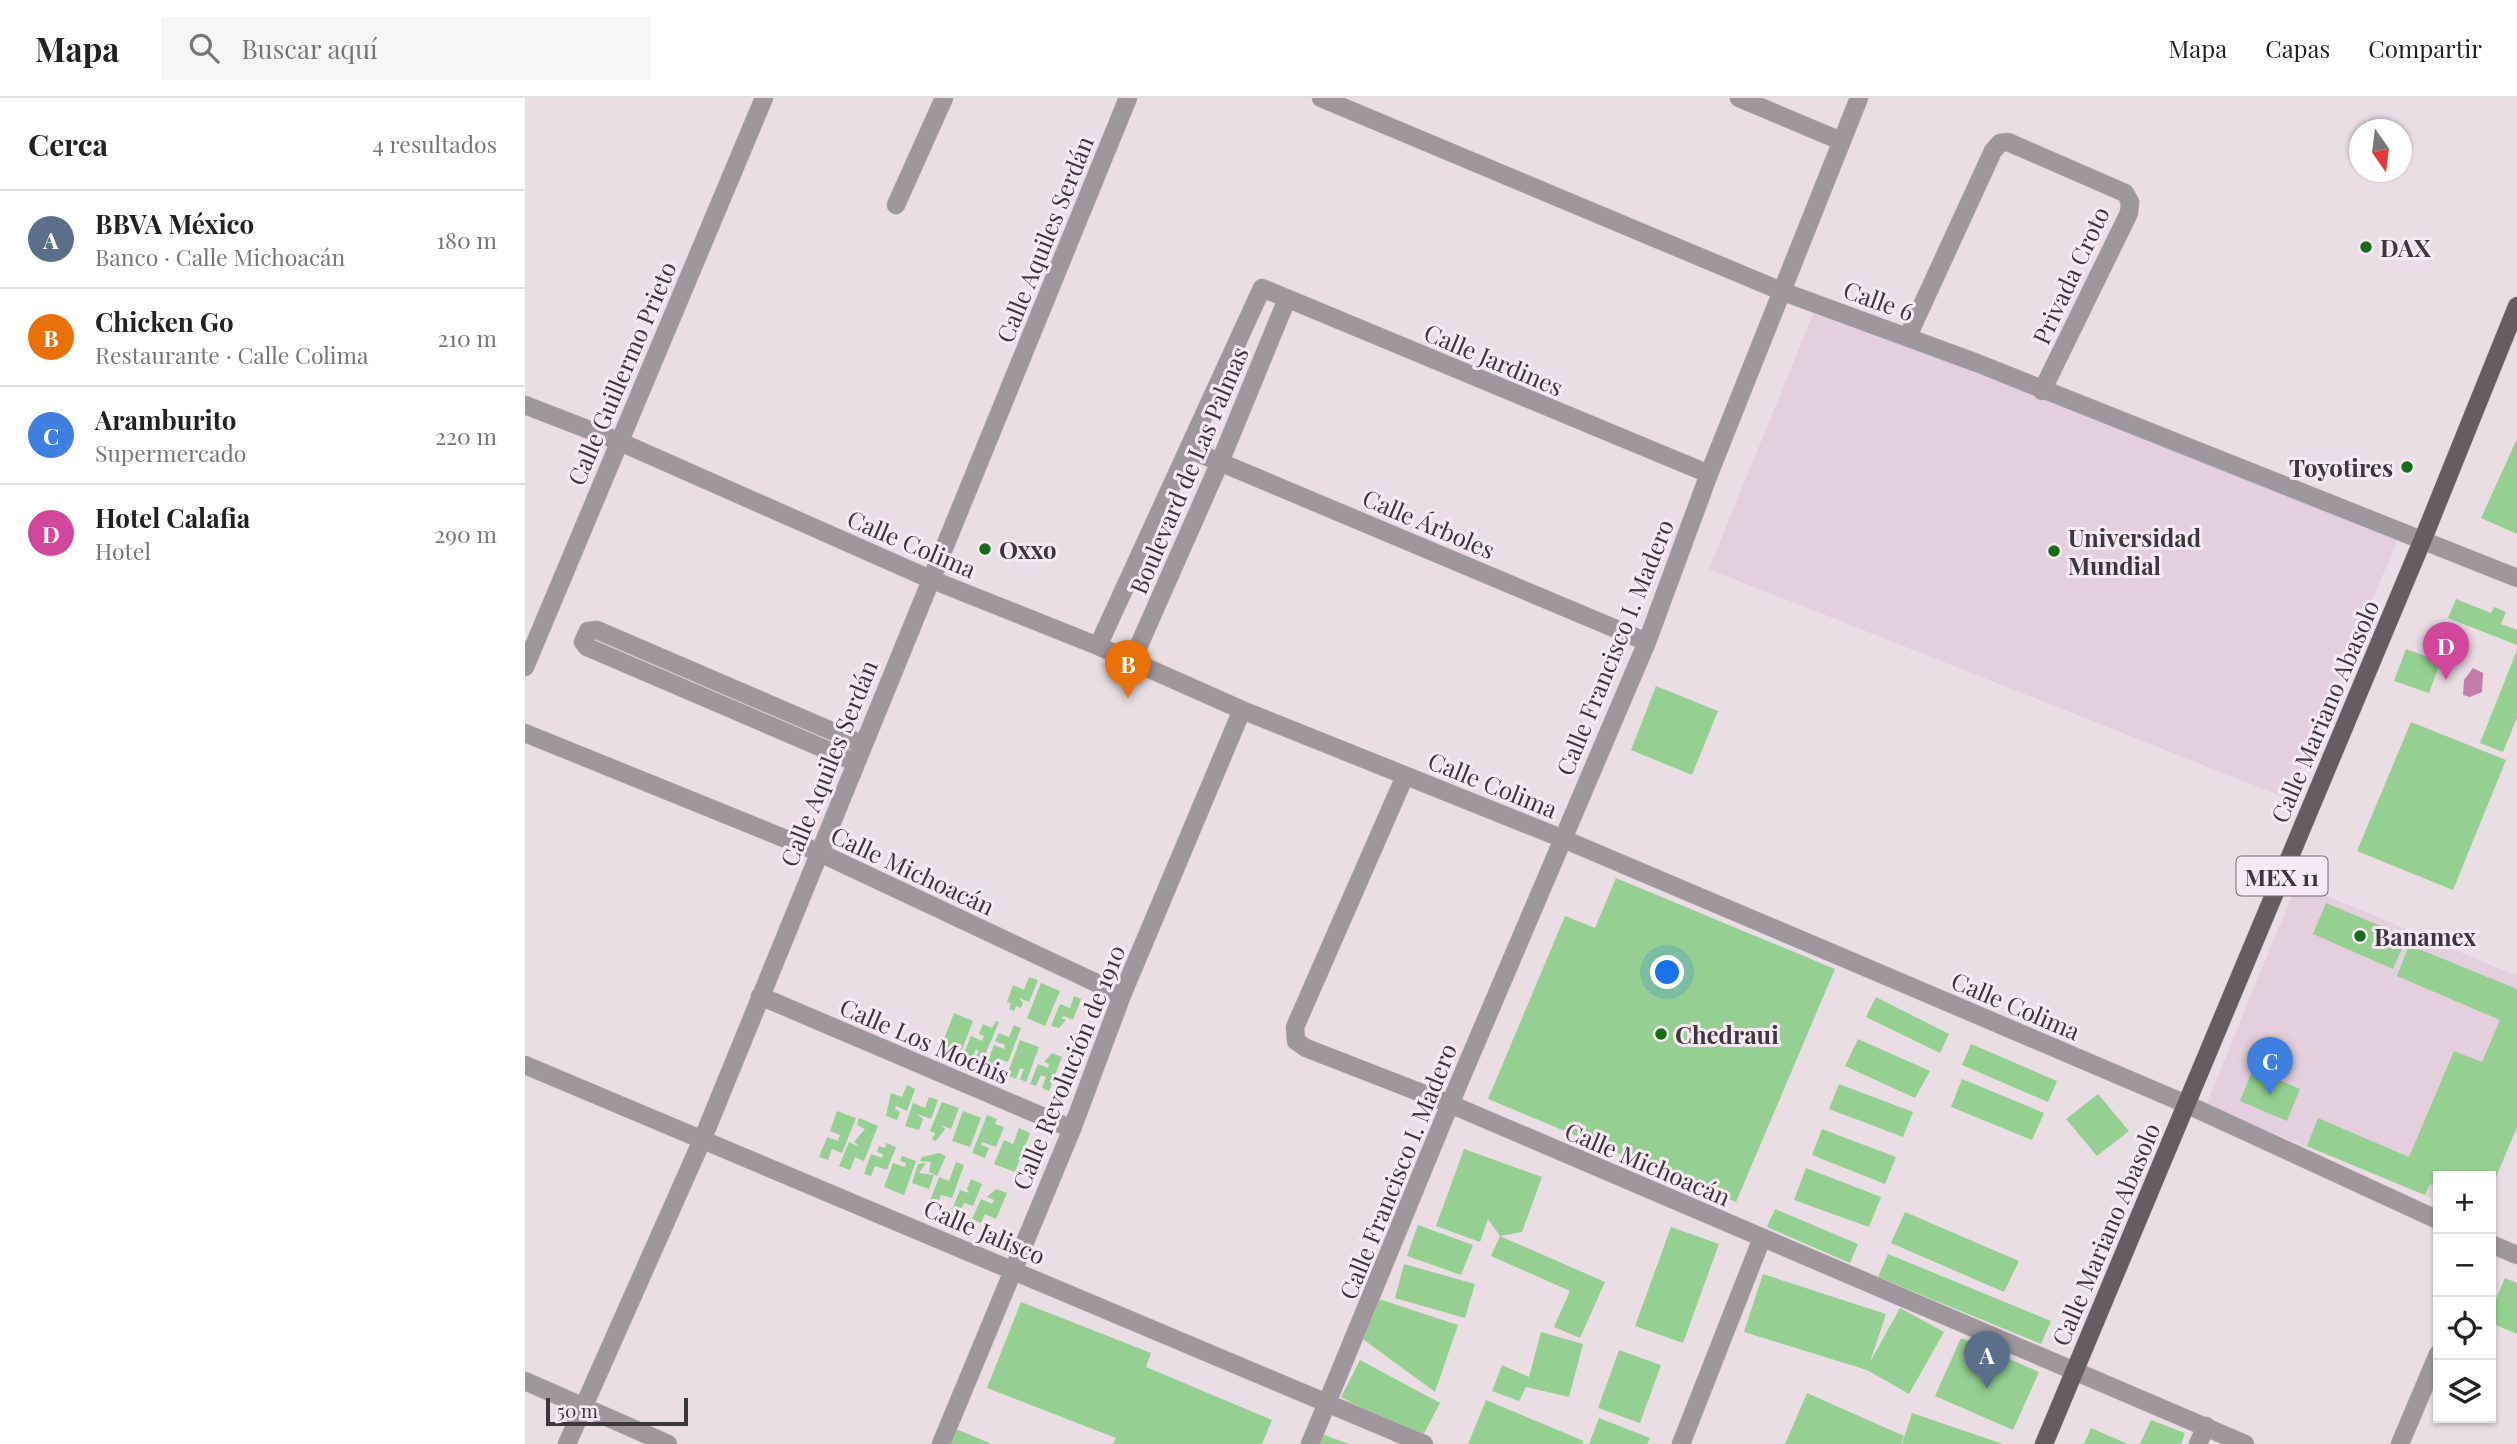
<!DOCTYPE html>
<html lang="es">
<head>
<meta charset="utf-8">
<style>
  body { margin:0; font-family:"Playfair Display",serif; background:#f6f6f6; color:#222 }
  .controls { position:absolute; right:21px; bottom:21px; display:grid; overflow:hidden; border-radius:0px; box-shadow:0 2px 5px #0004 }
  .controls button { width:63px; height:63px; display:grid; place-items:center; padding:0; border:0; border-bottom:2px solid #e0e0e0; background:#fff; color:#222; font:35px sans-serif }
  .compass { position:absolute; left:1824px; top:21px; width:63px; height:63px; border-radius:50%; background:#fff; box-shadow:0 2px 5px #0004; rotate:166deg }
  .scale { position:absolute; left:21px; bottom:18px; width:142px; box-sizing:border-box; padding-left:7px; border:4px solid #3c373a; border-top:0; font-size:19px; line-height:24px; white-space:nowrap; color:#3c373a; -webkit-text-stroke:5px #f7eaf2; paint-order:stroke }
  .you { position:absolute; left:1143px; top:875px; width:24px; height:24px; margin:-18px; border:5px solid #fff; border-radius:50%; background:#1a73e8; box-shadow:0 0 0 10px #1a73e833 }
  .badge { display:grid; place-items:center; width:46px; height:46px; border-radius:50%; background:#146e1a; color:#fff; font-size:23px; font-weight:700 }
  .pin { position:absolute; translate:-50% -58px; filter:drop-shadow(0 2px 4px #0008) }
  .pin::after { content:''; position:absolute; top:37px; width:24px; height:21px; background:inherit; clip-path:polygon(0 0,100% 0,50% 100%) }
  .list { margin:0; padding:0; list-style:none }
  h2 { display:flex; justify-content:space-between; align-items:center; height:91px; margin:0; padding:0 28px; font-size:30px }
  h2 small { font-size:23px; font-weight:400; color:#767676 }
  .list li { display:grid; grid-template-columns:46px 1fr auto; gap:21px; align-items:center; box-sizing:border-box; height:98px; padding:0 28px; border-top:2px solid #e0e0e0 }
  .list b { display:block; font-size:26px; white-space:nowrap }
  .list p { margin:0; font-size:23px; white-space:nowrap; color:#767676 }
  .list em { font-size:23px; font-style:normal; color:#767676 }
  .icon { flex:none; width:38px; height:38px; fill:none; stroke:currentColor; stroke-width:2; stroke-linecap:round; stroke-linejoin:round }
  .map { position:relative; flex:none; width:1992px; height:1346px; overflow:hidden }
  header { display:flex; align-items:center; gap:42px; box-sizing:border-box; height:98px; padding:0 35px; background:#fff; border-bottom:2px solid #e0e0e0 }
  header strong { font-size:33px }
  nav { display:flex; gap:38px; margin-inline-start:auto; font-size:24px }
  .search { width:490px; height:63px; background:#f6f6f6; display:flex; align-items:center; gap:18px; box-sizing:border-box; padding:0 24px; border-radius:0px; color:#767676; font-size:26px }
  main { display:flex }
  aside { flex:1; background:#fff }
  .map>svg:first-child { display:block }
  .built { fill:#e4d0dc }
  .water { fill:#c27dab }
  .building { fill:#95d092 }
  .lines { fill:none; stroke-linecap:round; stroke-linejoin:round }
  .minor-casing { stroke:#c7bcc2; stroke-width:19 }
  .major-casing { stroke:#c7bcc2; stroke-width:19 }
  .minor { stroke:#9e989c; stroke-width:18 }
  .major { stroke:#665d63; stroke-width:18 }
  .poi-dot { fill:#146e1a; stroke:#f7eaf2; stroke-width:2.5 }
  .labels { text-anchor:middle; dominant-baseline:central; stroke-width:6; stroke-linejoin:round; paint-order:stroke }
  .shield { fill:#f7eaf2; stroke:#746d71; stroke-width:2 }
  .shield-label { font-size:23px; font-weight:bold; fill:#3c373a }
  .street-label { font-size:24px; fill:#3c373a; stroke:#f7eaf2 }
  .poi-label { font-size:24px; font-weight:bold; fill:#3c373a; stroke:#f7eaf2; text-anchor:start }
</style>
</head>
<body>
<header>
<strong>Mapa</strong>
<div class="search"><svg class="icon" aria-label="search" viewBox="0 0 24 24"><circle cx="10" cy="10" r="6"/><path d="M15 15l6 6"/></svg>Buscar aquí</div>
<nav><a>Mapa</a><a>Capas</a><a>Compartir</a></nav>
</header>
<main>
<aside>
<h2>Cerca<small>4 resultados</small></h2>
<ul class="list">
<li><span class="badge" style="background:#5c6f8a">A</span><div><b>BBVA México</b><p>Banco · Calle Michoacán</p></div><em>180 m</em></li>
<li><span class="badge" style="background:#e8710a">B</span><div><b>Chicken Go</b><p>Restaurante · Calle Colima</p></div><em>210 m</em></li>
<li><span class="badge" style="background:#3f7fe0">C</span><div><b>Aramburito</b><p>Supermercado</p></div><em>220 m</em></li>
<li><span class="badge" style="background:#d1479c">D</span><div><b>Hotel Calafia</b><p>Hotel</p></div><em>290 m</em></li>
</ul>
</aside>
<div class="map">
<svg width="1992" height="1346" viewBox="0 0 1992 1346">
  <rect width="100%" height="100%" fill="#eadde4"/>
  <!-- built -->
  <path class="built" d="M1290,211L1875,436L1764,701L1184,471Z
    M1772,785L1992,878V1029L1966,1091V1078H1913V1103L1681,1007Z"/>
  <!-- water -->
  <path class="water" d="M1948,570L1958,575L1957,594L1945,599L1938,597L1939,582Z"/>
  <!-- building -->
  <path class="building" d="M1992,341V436L1956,420Z
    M1931,501L1966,515L1969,509L1981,514L1976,526L1992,532V547L1923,520Z
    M1906,550L1919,554L1904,595L1869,583L1881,551L1903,559Z
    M1992,552V620L1978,654L1955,645Z
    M1131,588L1193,613L1167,677L1106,652Z
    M1886,624L1981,662L1928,792L1832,753Z
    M1091,780L1310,871L1211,1104L963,1001L1040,818L1070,830Z
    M1801,805L1882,839L1868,871L1788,836Z
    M1884,847L1992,891V1029L1966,1091V1078H1913V1090L1905,1086L1900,1097L1782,1048L1793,1020L1884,1059L1929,953L1957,964L1975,922L1872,878Z
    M504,879L513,882L504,904L494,900L498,905L496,910L491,908L489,913L484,911L486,905L482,904L488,887L499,892Z
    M516,885L535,893L520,928L502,920Z
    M549,898L556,901L548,922L539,918L536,920L541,922L534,930L526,928L535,906L545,910Z
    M1351,899L1424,936L1415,955L1341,919Z
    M429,915L448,923L433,962L422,957L424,953L416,949Z
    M471,923L474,924L456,966L449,963L454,953L451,951L447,961L438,958L446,938L457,943L459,938L454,936L458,926L467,930Z
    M489,927L496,930L483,964L472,960L469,971L461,968L469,947L479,951L480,947L470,943L474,935L484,939Z
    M1333,941L1405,973L1390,1000L1320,968Z
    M495,942L514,949L501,984L495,981L499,971L495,970L491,981L482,977Z
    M1446,946L1532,983L1523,1004L1437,967Z
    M527,955L537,959L524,993L517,990L521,979L516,977L511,988L505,986L513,966L523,970L524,966L519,964Z
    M1728,971L1775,991L1762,1023L1715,1003Z
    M1437,981L1519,1015L1507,1042L1426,1009Z
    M1314,986L1388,1014L1378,1039L1304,1011Z
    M382,987L390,991L382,1013L371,1008L370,1011L375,1014L372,1022L361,1018L366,995L377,999Z
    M1573,996L1604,1033L1572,1058L1541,1021Z
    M404,999L413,1002L406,1021L392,1016L398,1021L394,1032L380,1028L388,1005L400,1010Z
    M417,1004L434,1010L426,1031L416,1027L420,1031L411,1043L407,1041L410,1035L405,1033Z
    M312,1013L331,1020L317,1055L307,1051L303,1062L294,1059L302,1039L313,1043L315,1037L305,1033Z
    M438,1013L456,1020L445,1049L427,1043Z
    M462,1017L472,1021L470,1026L479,1029L471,1049L457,1044L456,1047L464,1050L460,1060L447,1055Z
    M334,1020L353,1028L339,1063L330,1059L325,1072L314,1068L324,1044L335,1049L329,1044L340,1031L332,1027Z
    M494,1030L505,1035L490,1074L469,1066L479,1042L488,1046Z
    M1297,1031L1371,1059L1360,1086L1287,1057Z
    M361,1045L371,1049L362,1072L350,1068L346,1078L339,1076L346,1056L357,1060L358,1056L352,1054L354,1048L360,1050Z
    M939,1051L1017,1079L997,1134L975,1138L963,1121L955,1144L911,1128Z
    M414,1055L421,1058L412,1078L404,1074L406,1064L395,1063L397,1059Z
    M377,1058L391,1063L379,1097L359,1089L368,1065L380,1069L381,1065L375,1063Z
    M431,1064L439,1067L427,1100L416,1097L412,1108L404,1105L414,1079L424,1083Z
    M401,1065L394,1075L409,1077L404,1091L387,1085L393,1066Z
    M1281,1070L1356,1099L1344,1129L1269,1102Z
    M446,1081L457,1086L448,1108L439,1105L434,1116L426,1114L435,1092L444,1095L442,1091Z
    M471,1091L482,1095L471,1121L460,1116L456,1125L447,1121L456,1101L467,1106L469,1102L462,1099Z
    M1250,1111L1333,1146L1325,1165L1242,1129Z
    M1380,1114L1494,1163L1479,1194L1366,1145Z
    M893,1127L948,1147L936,1177L882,1158Z
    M1146,1129L1194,1146L1158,1245L1110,1228Z
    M975,1138L1080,1184L1055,1240L1029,1229L1045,1193L966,1158Z
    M1363,1156L1526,1223L1516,1246L1353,1179Z
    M879,1166L950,1186L940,1220L870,1200Z
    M1238,1176L1361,1216L1345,1264L1375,1210L1419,1234L1384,1296L1342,1272L1219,1234Z
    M1980,1180L1992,1185V1236L1966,1225V1212Z
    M848,1199L933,1227L910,1294L835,1239Z
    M496,1204L626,1255L621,1269L747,1322L737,1346H588L591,1340L462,1290Z
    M1016,1234L1058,1246L1044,1299L1001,1289L994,1303L967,1293L977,1267L1004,1279Z
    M1436,1240L1514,1274L1488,1332L1410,1298Z
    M1094,1252L1136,1267L1115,1325L1073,1310Z
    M835,1262L915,1305L896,1341L816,1299Z
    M1282,1295L1379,1338L1376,1346H1260Z
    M961,1302L1059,1343L1057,1346H943Z
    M1387,1315L1478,1346H1377Z
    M1074,1320L1125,1340L1122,1346H1064Z
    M1626,1322L1660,1335L1656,1346H1615Z
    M1566,1330L1603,1346H1559Z
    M431,1331L467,1346H425Z
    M794,1335L824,1346H790Z"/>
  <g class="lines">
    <defs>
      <path id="minor" d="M796,0L1256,193L1452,265L1992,480
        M1214,0L1316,43
        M371,107L419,0
        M1383,238L1468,53L1475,45L1483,44L1600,95L1605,104L1604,115L1517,293
        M0,307L93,343L405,481L573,548L717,612L1036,740L1354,875L1661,1006L1913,1122
        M666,352L1122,544
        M573,548L737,190L1184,376
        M607,563L695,364L762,201
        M0,569L239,0
        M0,635L293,754L597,897
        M330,664L62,549L58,544L63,533L72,532L337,646
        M880,678L770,929L771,943L781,950L925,1006L1720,1346
        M235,898L547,1031
        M0,967L899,1346
        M1966,1146L1992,1157
        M0,1283L143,1346
        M42,1346L178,1040L603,0
        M416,1346L547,1031L597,897L717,612
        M785,1346L925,1006L1122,544L1184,376L1334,0
        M1156,1346L1237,1140
        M1673,1346L1681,1328
        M1875,1346L1913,1256"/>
      <path id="major" d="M1519,1346L1898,441L1992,208"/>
    </defs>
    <!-- minor casing -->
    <use href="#minor" class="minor-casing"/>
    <!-- major casing -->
    <use href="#major" class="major-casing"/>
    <!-- minor -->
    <use href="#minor" class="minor"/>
    <!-- major -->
    <use href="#major" class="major"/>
  </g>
  <!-- markers -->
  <g class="poi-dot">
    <circle cx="1841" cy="149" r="7"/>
    <circle cx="1882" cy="369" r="7"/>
    <circle cx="460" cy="451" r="7"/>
    <circle cx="1529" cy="453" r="7"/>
    <circle cx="1835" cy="838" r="7"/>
    <circle cx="1136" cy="936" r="7"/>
  </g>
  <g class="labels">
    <!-- shield labels -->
    <rect class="shield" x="1711.5" y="758.5" width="91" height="39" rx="5"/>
    <g class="shield-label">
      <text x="1757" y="778">MEX 11</text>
    </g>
    <!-- street labels -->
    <g class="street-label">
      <text transform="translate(519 141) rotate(-68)">Calle Aquiles Serdán</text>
      <text transform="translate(1545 177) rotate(-65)">Privada Croto</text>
      <text transform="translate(1354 202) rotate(20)">Calle 6</text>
      <text transform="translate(969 261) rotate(23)">Calle Jardines</text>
      <text transform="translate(96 275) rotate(-67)">Calle Guillermo Prieto</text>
      <text transform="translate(663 372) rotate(-67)">Boulevard de Las Palmas</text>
      <text transform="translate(904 425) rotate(23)">Calle Árboles</text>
      <text transform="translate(387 445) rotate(23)">Calle Colima</text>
      <text transform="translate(1089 549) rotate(-68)">Calle Francisco I. Madero</text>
      <text transform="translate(1799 613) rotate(-67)">Calle Mariano Abasolo</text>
      <text transform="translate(303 665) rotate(-68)">Calle Aquiles Serdán</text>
      <text transform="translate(968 686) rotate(22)">Calle Colima</text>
      <text transform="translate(388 772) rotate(25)">Calle Michoacán</text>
      <text transform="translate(1491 907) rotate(23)">Calle Colima</text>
      <text transform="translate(400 942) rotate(23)">Calle Los Mochis</text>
      <text transform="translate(543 969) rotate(-68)">Calle Revolución de 1910</text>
      <text transform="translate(1123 1065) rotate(23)">Calle Michoacán</text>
      <text transform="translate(872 1073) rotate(-68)">Calle Francisco I. Madero</text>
      <text transform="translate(460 1133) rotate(23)">Calle Jalisco</text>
      <text transform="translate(1580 1136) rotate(-67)">Calle Mariano Abasolo</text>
    </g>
    <!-- poi labels -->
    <g class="poi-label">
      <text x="1855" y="149">DAX</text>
      <text x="1868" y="369" text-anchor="end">Toyotires</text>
      <text x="1543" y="439">Universidad<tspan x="1543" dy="28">Mundial</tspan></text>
      <text x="474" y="451">Oxxo</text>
      <text x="1849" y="838">Banamex</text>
      <text x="1150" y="936">Chedraui</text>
    </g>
  </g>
</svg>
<div class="controls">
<button>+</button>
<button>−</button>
<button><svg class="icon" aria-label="locate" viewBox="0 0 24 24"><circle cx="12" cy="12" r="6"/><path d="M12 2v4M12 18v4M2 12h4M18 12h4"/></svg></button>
<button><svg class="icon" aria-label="layers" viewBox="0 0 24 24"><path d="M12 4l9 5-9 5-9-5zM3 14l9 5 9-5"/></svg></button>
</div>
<svg class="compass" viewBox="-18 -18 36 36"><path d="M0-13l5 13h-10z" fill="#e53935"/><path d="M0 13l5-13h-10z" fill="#767676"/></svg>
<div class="scale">50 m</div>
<div class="you"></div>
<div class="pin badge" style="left:1462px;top:1291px;background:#5c6f8a">A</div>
<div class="pin badge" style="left:603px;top:600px;background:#e8710a">B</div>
<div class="pin badge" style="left:1745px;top:997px;background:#3f7fe0">C</div>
<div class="pin badge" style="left:1921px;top:582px;background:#d1479c">D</div>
</div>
</main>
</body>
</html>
